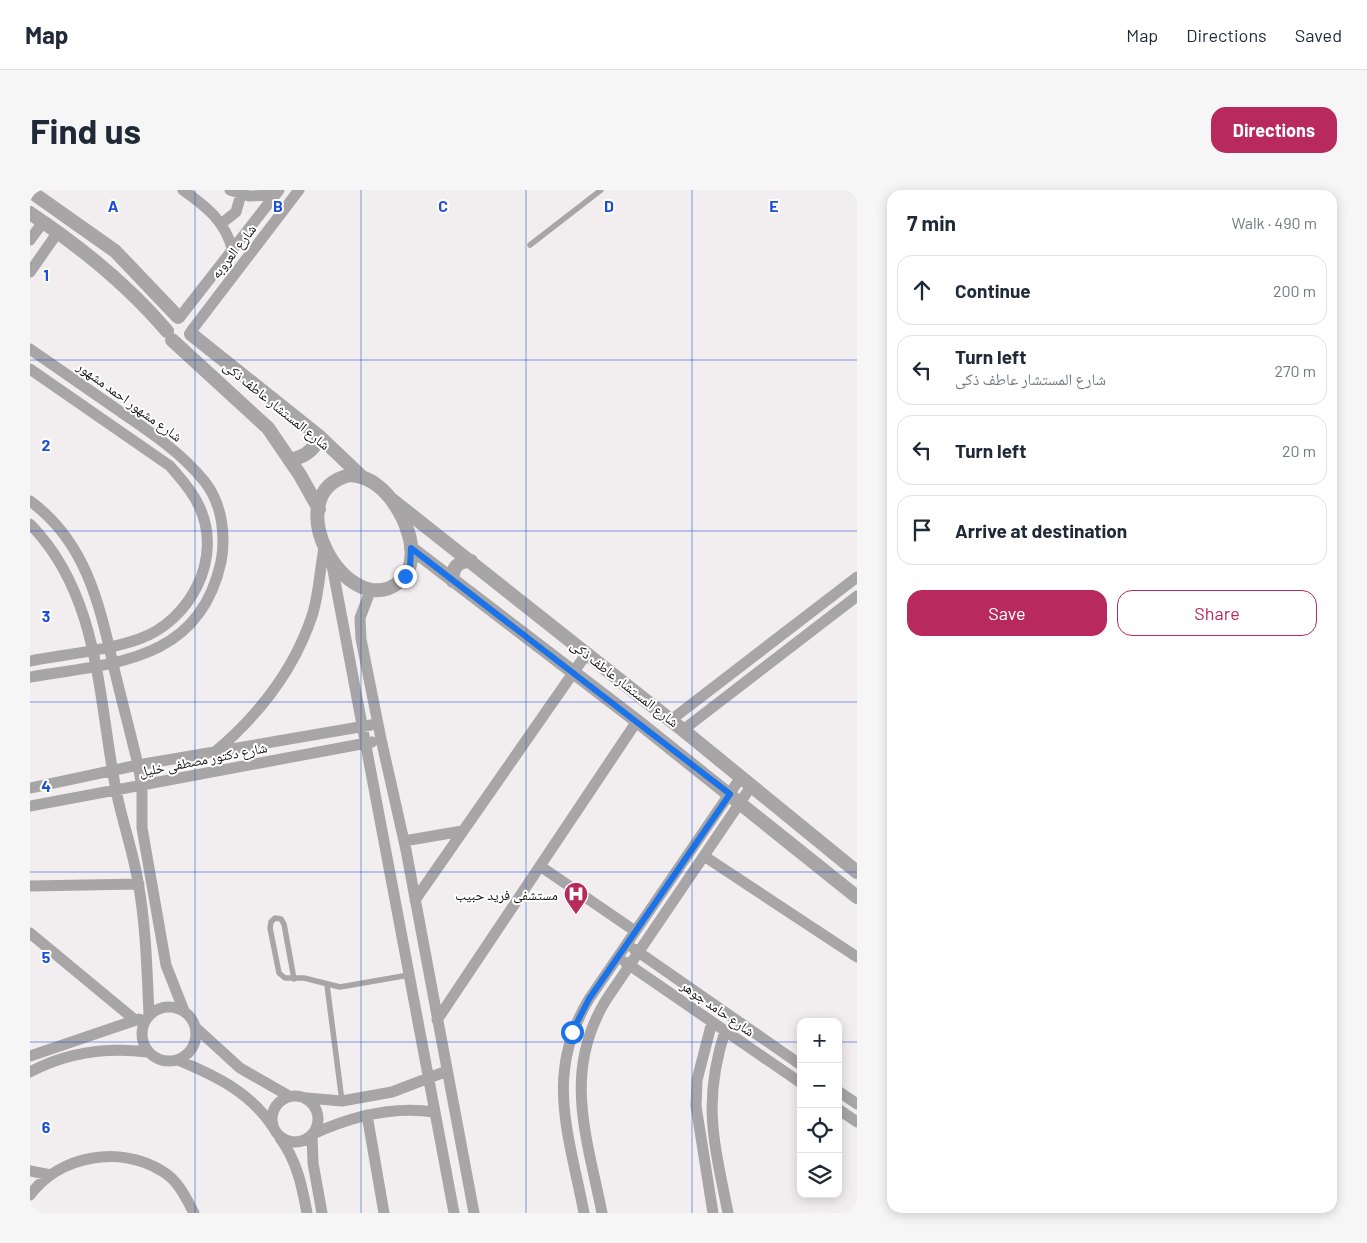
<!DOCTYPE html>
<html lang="en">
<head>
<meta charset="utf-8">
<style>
  body { margin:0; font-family:Barlow,"Noto Naskh Arabic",sans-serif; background:#f6f6f7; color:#1f2937 }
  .controls { position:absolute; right:15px; bottom:15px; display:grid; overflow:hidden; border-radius:10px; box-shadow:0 2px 12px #0003 }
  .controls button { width:45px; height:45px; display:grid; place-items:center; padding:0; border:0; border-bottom:1px solid #e0e1e3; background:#fff; color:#1f2937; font:25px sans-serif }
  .stop { position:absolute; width:15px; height:15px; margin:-11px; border:4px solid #1a73e8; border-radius:50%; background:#fff }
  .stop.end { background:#1a73e8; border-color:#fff; box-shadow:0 1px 5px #0008 }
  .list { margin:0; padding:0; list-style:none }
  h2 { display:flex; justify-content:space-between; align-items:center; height:65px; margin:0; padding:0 20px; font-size:21px }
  h2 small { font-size:16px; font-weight:400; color:#747a83 }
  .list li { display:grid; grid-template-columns:32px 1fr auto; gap:15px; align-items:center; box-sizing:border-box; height:70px; margin:0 10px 10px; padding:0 10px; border:1px solid #e0e1e3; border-radius:15px }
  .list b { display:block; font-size:19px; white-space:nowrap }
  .list p { margin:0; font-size:16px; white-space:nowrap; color:#747a83 }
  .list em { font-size:16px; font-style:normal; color:#747a83 }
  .actions { display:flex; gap:10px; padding:15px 20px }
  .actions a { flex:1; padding:11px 0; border:1px solid #b82a5d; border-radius:15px; text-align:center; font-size:18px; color:#b82a5d }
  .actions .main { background:#b82a5d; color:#fff }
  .icon { flex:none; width:28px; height:28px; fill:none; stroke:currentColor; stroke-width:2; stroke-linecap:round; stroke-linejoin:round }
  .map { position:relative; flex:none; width:827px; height:1023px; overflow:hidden; border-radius:15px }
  header { display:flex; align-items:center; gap:30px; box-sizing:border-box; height:70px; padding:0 25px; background:#fff; border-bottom:1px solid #e0e1e3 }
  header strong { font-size:24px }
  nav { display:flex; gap:28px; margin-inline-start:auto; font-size:18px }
  .intro { display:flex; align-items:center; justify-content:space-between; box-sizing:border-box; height:120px; padding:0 30px }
  h1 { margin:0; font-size:35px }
  .button { padding:12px 22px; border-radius:15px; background:#b82a5d; color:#fff; font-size:18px; font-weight:700 }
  main { display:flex; gap:30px; padding:0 30px }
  aside { flex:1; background:#fff; border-radius:15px; box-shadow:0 2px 12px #0003 }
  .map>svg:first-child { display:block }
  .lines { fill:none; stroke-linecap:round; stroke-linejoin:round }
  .service { stroke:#a7a5a5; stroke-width:5.5 }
  .minor { stroke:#a7a5a5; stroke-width:11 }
  .tertiary { stroke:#a7a5a5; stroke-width:14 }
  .route { stroke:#1a73e8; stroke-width:6 }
  .grid { fill:none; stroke:#1d4ed8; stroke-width:1; stroke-opacity:0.55 }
  .labels { text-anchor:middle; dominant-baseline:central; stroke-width:4; stroke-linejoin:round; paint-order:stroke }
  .street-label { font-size:14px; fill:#151414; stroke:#fff }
  .poi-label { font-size:14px; fill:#151414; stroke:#fff; text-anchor:end }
  .grid-label { font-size:16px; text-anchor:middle; font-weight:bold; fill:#1d4ed8; stroke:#fff; stroke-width:4; stroke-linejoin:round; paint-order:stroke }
</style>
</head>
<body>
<header>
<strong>Map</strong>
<nav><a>Map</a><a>Directions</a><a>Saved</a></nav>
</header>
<div class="intro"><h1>Find us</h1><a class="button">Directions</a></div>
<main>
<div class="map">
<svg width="827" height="1023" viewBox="0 0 827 1023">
  <rect width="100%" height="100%" fill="#f2edee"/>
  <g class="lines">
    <!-- service -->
    <path class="service" d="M500,55L571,0
      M264,789L254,734L251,729L245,728L241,732L240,738L249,783L255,788H274L310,797L379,785
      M297,795L312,911"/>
    <!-- minor -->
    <path class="minor" d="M153,0C177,17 195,31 203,61
      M200,0L219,6L245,5
      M192,33L206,22L211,4
      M0,50L13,32
      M0,82L28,42
      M150,127L249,0
      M162,140L269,0
      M0,159C29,179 58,199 88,220C119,241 151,262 175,292C192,314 196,345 191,372C169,472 84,473 0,487
      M0,179L140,276C150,288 162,300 169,316C194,368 160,431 109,449C79,460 32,465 0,471
      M0,311C55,351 69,412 83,474C91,508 100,541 108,575L112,597V638L136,775L154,821
      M0,334C70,405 68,508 86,600C92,631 103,661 108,692C116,735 117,781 119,825
      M301,370L424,1023
      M341,399L330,428L331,449L351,549L376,660L444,1023
      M641,530L827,387
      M653,540L827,406
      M185,562C230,524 265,479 283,423C289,402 290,379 294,358
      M0,598L108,575L341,535
      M0,616L342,552
      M374,651L432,641
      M674,666L827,767
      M510,676L605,741
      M0,696L109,694
      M385,710L557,463
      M0,743L105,830
      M604,759L771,875
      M595,772L771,893
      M112 844a27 27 0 1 1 54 0a27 27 0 1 1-54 0Z
      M407,830L607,531
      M682,832L667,890L666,916L683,1023
      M165,837L210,878L259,906
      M695,841C672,913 684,952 698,1023
      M0,866L109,829
      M148,870C186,886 220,902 243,937
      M0,882C37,862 77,857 118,862
      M808,901L827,914
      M242 929a23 23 0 1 1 46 0a23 23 0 1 1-46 0Z
      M277,908L312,911L362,902L417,881
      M808,919L827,932
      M337,925L354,1023
      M283,944C320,927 363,916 404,922
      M282,945L283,973L292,1023
      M250,948C267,971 272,996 277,1023
      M0,981L21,985
      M0,1005C30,965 90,955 132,981C148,990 156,1008 164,1023
      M554,1023C539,944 514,884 559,809L711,587
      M572,1023C557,947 532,882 576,810L722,595"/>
    <!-- tertiary -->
    <path class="tertiary" d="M0,1L85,61L148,127
      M0,23C51,57 97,94 137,141
      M161,144L290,247L332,287
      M142,150L238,238L270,285L289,319
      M260,270C274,267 283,261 290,247
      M320,285C331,286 340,289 348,296C372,314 398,370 368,393C316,432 245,303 320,285Z
      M361,309L653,540L827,682
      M381,358L607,531L827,707
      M423,391C421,379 428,370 441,371"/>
  </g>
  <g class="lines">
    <!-- route -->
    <path class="route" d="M375,386L380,378L381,358L700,604L559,809L542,842"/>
  </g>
  <!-- grid -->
  <path class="grid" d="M165,0V1023M331,0V1023M496,0V1023M662,0V1023M0,170H827M0,341H827M0,512H827M0,682H827M0,852H771M808,852H827"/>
  <!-- icons -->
  <defs>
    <symbol id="hospital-pin" viewBox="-11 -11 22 30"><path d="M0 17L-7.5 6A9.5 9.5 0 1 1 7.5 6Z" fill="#b82a5d" stroke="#fff"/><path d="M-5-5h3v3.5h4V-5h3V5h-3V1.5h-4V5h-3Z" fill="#fff"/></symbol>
  </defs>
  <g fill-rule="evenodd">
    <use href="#hospital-pin" x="532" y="690" width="28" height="38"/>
  </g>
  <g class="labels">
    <!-- street labels -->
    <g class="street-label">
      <text transform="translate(203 61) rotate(-52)">شارع العروبه</text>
      <text transform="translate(100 211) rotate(36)">شارع مشهور احمد مشهور</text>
      <text transform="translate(247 215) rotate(39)">شارع المستشار عاطف ذكى</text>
      <text transform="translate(595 493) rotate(38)">شارع المستشار عاطف ذكى</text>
      <text transform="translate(173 569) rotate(-11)">شارع دكتور مصطفى خليل</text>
      <text transform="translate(688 818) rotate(35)">شارع حامد جوهر</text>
    </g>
    <!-- poi labels -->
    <g class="poi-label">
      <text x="528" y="704">مستشفى فريد حبيب</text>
    </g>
  </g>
  <g class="grid-label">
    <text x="83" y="22">A</text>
    <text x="248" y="22">B</text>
    <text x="413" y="22">C</text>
    <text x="579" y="22">D</text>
    <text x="744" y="22">E</text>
    <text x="16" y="91">1</text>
    <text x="16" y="261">2</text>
    <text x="16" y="432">3</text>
    <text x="16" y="602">4</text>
    <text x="16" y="773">5</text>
    <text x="16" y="943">6</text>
  </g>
</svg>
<div class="controls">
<button>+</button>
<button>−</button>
<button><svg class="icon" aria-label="locate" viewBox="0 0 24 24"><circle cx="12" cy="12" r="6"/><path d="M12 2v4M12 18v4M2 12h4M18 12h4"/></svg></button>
<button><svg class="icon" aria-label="layers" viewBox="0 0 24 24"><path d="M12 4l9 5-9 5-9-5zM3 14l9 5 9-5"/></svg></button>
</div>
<div class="stop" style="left:542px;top:842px"></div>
<div class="stop end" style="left:375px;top:386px"></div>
</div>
<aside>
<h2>7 min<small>Walk · 490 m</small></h2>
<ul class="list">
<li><svg class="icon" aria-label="ahead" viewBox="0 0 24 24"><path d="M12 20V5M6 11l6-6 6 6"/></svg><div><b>Continue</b></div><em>200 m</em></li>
<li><svg class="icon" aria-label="left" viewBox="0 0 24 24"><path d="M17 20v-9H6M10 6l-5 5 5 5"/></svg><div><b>Turn left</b><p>شارع المستشار عاطف ذكى</p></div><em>270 m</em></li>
<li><svg class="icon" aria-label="left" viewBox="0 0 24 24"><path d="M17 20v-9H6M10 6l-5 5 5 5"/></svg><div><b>Turn left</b></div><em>20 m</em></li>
<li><svg class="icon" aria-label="arrive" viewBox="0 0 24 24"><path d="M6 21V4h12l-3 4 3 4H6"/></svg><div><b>Arrive at destination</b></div></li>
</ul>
<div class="actions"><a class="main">Save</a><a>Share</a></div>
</aside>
</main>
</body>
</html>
